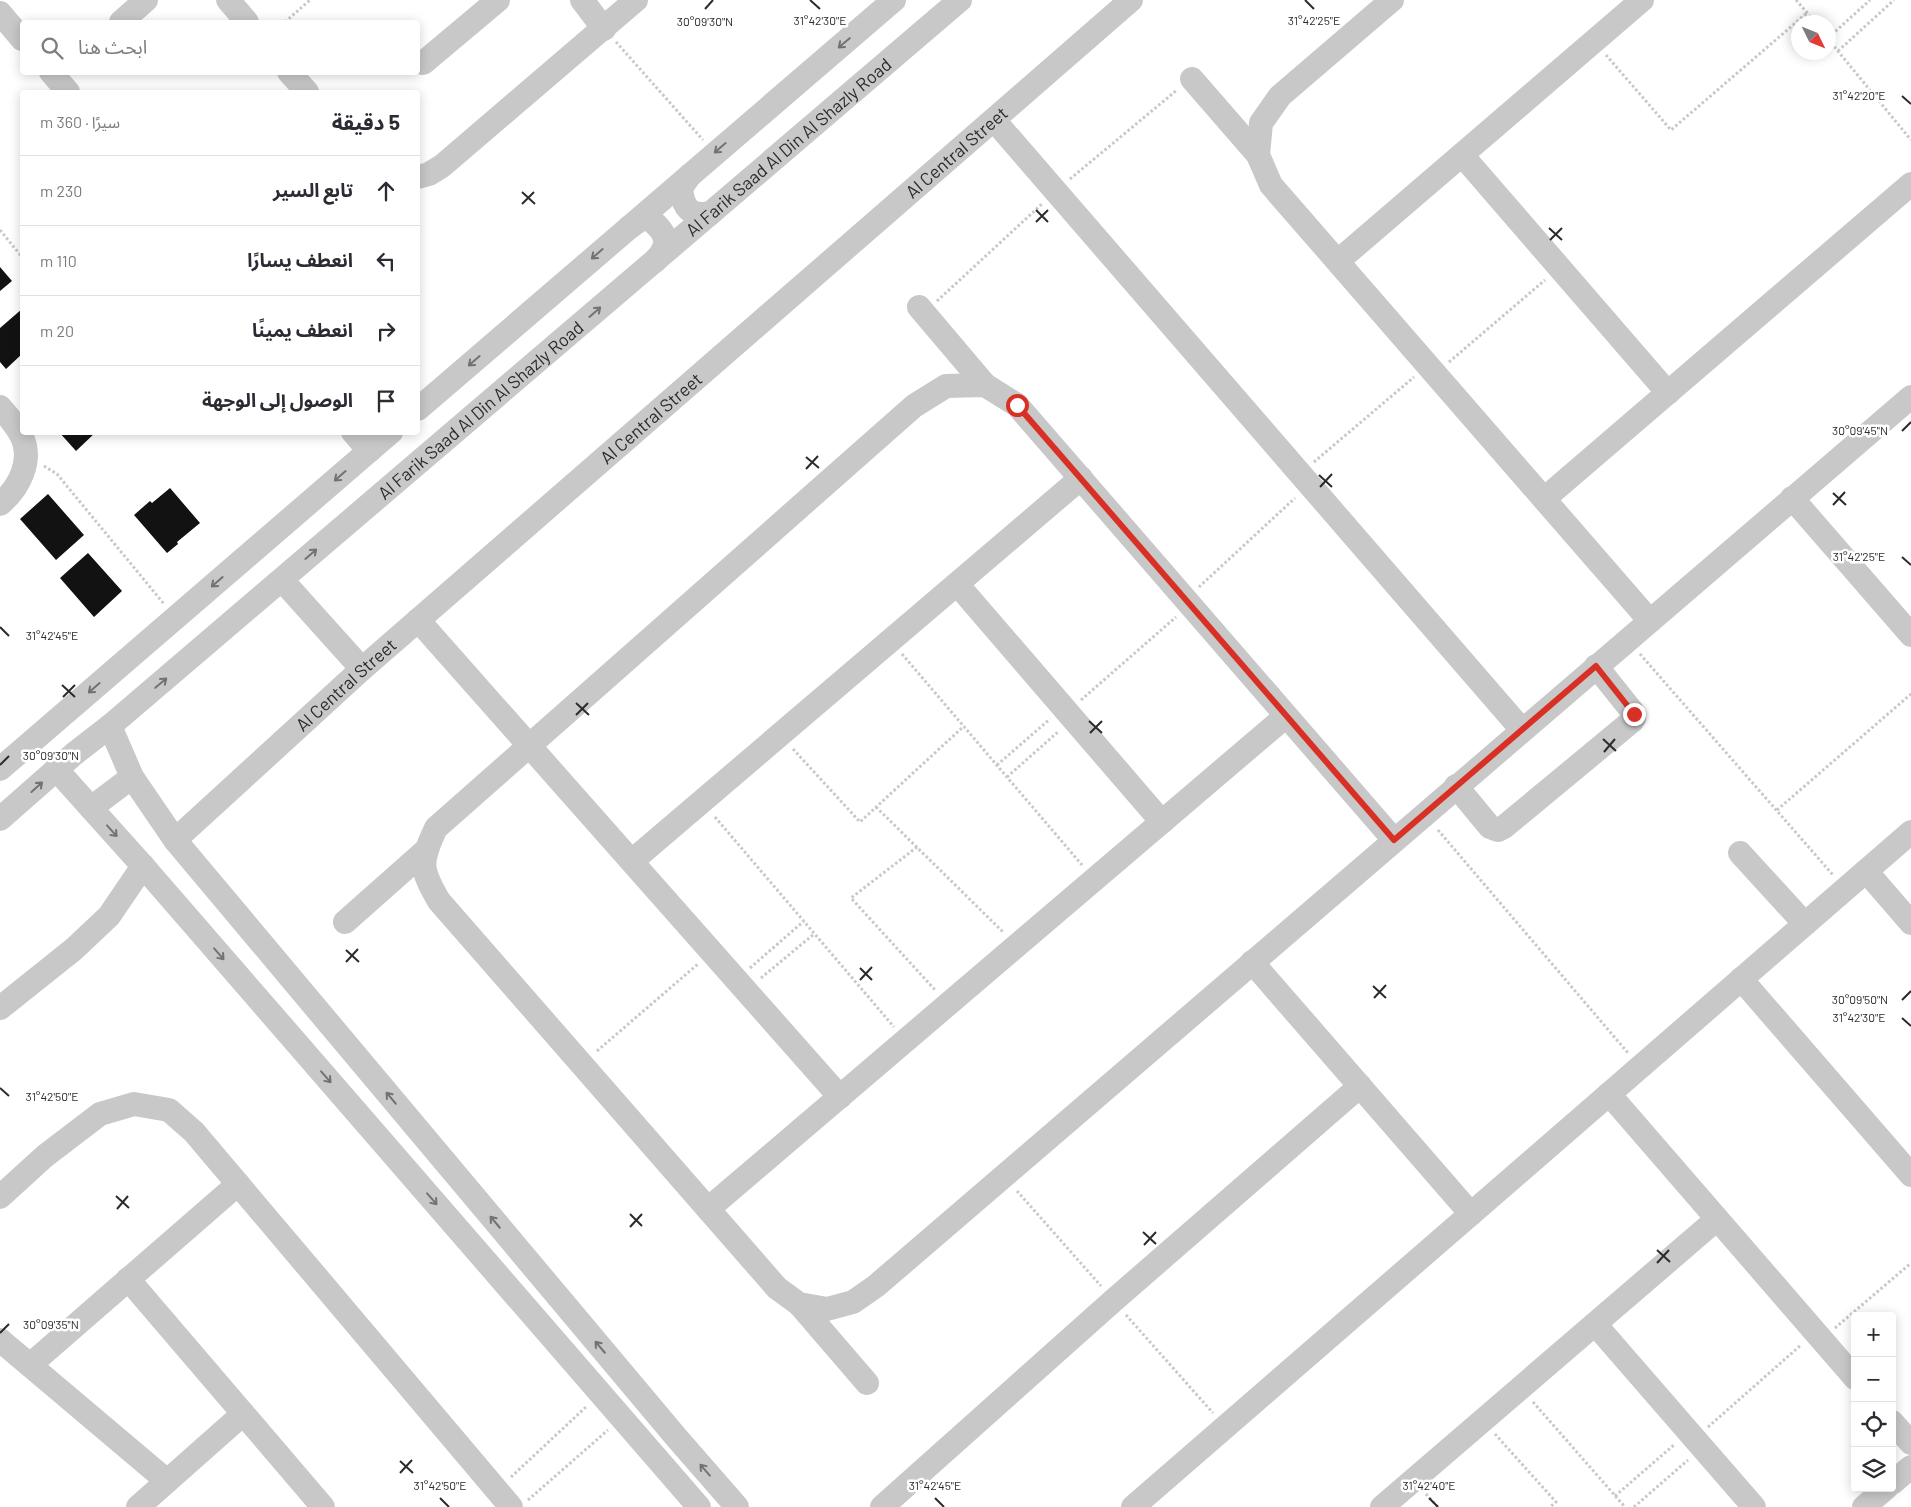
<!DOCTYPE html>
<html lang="ar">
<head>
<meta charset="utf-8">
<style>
  body { margin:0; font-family:Barlow,"Noto Sans Arabic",sans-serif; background:#f2f2f3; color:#2b2b33; direction:rtl }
  .controls { position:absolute; right:15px; bottom:15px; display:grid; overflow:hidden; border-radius:5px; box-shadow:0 2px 12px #0003 }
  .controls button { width:45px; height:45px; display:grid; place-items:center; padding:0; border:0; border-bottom:1px solid #e1e1e2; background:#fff; color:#2b2b33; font:25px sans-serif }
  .compass { position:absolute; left:1791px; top:15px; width:45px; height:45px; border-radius:50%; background:#fff; box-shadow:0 2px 12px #0003; rotate:133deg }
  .stop { position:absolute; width:15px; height:15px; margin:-11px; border:4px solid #d93025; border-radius:50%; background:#fff }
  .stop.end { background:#d93025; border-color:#fff; box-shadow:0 1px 5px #0008 }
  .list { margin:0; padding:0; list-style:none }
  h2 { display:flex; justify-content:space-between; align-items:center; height:65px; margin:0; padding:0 20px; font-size:21px }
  h2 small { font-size:16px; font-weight:400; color:#7c7c81 }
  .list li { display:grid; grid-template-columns:32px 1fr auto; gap:15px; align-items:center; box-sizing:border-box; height:70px; padding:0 20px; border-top:1px solid #e1e1e2 }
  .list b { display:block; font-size:19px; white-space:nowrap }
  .list em { font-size:16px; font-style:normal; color:#7c7c81 }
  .icon { flex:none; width:28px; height:28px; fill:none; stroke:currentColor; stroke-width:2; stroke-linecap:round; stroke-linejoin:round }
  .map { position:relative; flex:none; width:1911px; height:1507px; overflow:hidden; direction:ltr }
  .search { position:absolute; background:#fff; box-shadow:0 2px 12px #0003; left:20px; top:20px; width:400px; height:55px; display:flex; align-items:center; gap:12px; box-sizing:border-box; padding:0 18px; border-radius:5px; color:#7c7c81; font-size:19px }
  .panel { position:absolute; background:#fff; box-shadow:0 2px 12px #0003; left:20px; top:90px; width:400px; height:345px; border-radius:5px; direction:rtl }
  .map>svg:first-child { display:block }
  .building { fill:#121212 }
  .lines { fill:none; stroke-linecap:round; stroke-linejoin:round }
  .path { stroke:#c8c8c8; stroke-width:3; stroke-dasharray:2.5 2.5; stroke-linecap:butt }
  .minor { stroke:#c8c8c8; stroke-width:24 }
  .oneway { stroke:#727272 }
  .route { stroke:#d93025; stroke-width:6 }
  .ticks { fill:none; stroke:#2b2b2b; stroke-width:2 }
  .labels { text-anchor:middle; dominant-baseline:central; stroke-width:5; stroke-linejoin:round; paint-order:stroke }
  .street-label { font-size:18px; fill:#2b2b2b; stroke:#fff }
  .ticks-label { font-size:12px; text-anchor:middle; fill:#2b2b2b; stroke:#fff; stroke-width:5; stroke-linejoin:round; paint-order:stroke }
</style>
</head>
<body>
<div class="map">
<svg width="1911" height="1507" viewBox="0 0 1911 1507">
  <rect width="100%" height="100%" fill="#fff"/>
  <!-- building -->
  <path class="building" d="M0,267L12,281L0,291Z
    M22,309V354L6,369L0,362V328Z
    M59,432H96L76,451Z
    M170,488L200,523L177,542L178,544L167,553L134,515L150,501L152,503Z
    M48,494L84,535L56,560L20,519Z
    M88,553L122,591L94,617L60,578Z"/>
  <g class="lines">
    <!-- path -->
    <path class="path" d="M1796,0L1815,22
      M285,22L310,0
      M1828,38L1870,0
      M1828,39L1911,140
      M616,42L703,140
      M1838,51L1894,0
      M1606,55L1671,130L1807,13
      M1070,179L1177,90
      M0,230L22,257
      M937,301L1043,203
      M1449,362L1545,280
      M1314,462L1414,377
      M44,466L57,474L164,604
      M1199,587L1295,498
      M902,654L1082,865
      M1640,654L1833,875
      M1081,700L1176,617
      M793,749L860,822L964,726
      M997,765L1050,719
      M1007,777L1059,731
      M876,807L1004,933
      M1777,810L1911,694
      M715,817L894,1027
      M1438,830L1628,1053
      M917,847L851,898L936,991
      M750,968L804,921
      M761,978L814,934
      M597,1051L698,964
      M1017,1191L1101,1286
      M1126,1315L1213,1413
      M1835,1328L1911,1263
      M1533,1402L1625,1507
      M1708,1427L1801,1345
      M1495,1434L1556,1502L1550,1507
      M511,1477L587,1406
      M1426,1494L1438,1507
      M1615,1496L1675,1444
      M528,1500L608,1430
      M1634,1507L1688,1460"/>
    <!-- minor -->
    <g class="minor">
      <path d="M228,0L247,22"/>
      <path d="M582,0L604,29"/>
      <path d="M1392,0L1280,96L1261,123L1258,155L1271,185L1650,621"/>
      <path d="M0,13L22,39"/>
      <path d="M121,22L146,0"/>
      <path d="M423,63L498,0"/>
      <path d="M51,72L68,92"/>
      <path d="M289,72L307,92"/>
      <path d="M1192,79L1258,155"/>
      <path d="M994,120L1522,730"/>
      <path d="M1462,155L1668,393"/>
      <path d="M690,175L681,188C683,208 690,217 711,213"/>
      <path d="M418,177L429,174L442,166L636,0"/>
      <path d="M630,227L641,219H649C667,232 671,244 655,261"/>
      <path d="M1338,261L1642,0"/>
      <path d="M919,307L985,385"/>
      <path d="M0,407C8,416 16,425 21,435C34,460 19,488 0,504"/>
      <path d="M418,409L894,0"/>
      <path d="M353,432L369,451"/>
      <path d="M1792,498L1911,635"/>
      <path d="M1544,499L1911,184"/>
      <path d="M282,580L362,669"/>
      <path d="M957,584L1162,822"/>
      <path d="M418,620L840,1097"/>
      <path d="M110,726L132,777L175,840L676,1437L737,1507"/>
      <path d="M0,769L391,432"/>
      <path d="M56,769L143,866L699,1507"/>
      <path d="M1456,786L1490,827L1498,830L1504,827L1632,721L1634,718L1632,711L1596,666"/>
      <path d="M91,808L132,777"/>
      <path id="s1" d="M0,819L74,754L110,726L960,0"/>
      <path id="s2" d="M175,840L362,669L1131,0"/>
      <path d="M1394,840L1017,405L985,385L946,386L914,406L436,828C420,862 420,869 439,901L777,1288L799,1304L827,1309L853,1302L876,1286L1911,397"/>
      <path d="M1740,853L1805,924"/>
      <path d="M632,861L1081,478"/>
      <path d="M1866,871L1911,923"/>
      <path d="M345,922L424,852"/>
      <path d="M1252,962L1471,1214"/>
      <path d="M1741,979L1911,1175"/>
      <path d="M0,1008L74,949L109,916L143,866"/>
      <path d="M1609,1094L1855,1378"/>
      <path d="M0,1197L45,1156L100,1114L134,1104L169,1110L194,1132L511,1507"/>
      <path d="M708,1209L1286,716"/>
      <path d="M128,1279L323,1507"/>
      <path d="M799,1304L867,1383"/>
      <path d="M1595,1324L1754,1507"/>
      <path d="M0,1340L167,1481"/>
      <path d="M30,1365L238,1184"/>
      <path d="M1892,1422L1911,1443"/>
      <path d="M1892,1483L1911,1467"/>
      <path d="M138,1507L243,1414"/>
      <path d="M882,1507L1114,1300L1360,1086"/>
      <path d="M1133,1507L1911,832"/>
      <path d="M1382,1507L1717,1219"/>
      <path d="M1864,1507L1886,1488"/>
    </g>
  </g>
  <!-- one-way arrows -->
  <defs><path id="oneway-shaft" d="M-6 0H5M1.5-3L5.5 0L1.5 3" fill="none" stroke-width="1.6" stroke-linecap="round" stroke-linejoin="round" transform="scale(1.25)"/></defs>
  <g class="oneway">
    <use href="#oneway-shaft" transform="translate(844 43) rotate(140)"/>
    <use href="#oneway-shaft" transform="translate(720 148) rotate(139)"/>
    <use href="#oneway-shaft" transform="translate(597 254) rotate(139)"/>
    <use href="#oneway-shaft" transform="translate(595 312) rotate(-41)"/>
    <use href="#oneway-shaft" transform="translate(474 361) rotate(139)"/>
    <use href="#oneway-shaft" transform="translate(340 476) rotate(139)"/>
    <use href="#oneway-shaft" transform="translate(311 554) rotate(-41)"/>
    <use href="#oneway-shaft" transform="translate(217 582) rotate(139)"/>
    <use href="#oneway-shaft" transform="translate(161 683) rotate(-40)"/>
    <use href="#oneway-shaft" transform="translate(94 688) rotate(139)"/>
    <use href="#oneway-shaft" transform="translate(37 787) rotate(-42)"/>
    <use href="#oneway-shaft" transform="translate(112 831) rotate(48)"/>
    <use href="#oneway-shaft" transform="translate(219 954) rotate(49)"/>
    <use href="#oneway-shaft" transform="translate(326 1077) rotate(49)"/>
    <use href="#oneway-shaft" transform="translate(391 1098) rotate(-130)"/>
    <use href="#oneway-shaft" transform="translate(432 1199) rotate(49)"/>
    <use href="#oneway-shaft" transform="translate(495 1222) rotate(-130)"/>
    <use href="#oneway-shaft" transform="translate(600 1347) rotate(-130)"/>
    <use href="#oneway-shaft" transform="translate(705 1470) rotate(-131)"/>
  </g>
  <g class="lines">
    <!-- route -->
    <path class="route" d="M1017,405L1394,840L1596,666L1634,714"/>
  </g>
  <!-- ticks -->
  <path class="ticks" d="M810,0L820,9M1305,0L1314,9M705,9L713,0M1902,96L1911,104M522,192L535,204M522,204L534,192M1036,210L1048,222M1036,222L1048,210M1549,228L1562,240M1550,240L1562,228M1902,431L1911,422M806,457L819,468M806,469L818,456M1319,475L1332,487M1320,487L1332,474M1833,493L1846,505M1833,505L1845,492M1902,557L1911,565M0,627L9,636M62,685L75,697M63,697L75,685M576,703L589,715M576,715L588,703M1089,721L1102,733M1090,733L1102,721M1603,739L1616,751M1604,752L1615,739M0,765L9,756M346,950L359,962M346,962L358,949M860,968L872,980M860,980L872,967M1373,986L1386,998M1374,998L1386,985M1902,1000L1911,991M1902,1018L1911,1026M0,1088L9,1096M116,1196L129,1208M117,1209L128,1196M630,1214L642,1226M630,1227L642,1214M1143,1232L1156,1244M1144,1245L1156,1232M1657,1250L1670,1262M1657,1263L1669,1250M0,1333L9,1324M400,1461L413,1473M400,1473L412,1460M440,1498L449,1507M935,1498L944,1507M1429,1498L1438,1507"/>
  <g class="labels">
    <!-- street labels -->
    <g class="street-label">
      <text stroke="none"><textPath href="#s1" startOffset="1036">Al Farik Saad Al Din Al Shazly Road</textPath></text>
      <text stroke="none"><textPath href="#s2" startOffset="1041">Al Central Street</textPath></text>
      <text stroke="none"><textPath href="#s1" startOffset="631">Al Farik Saad Al Din Al Shazly Road</textPath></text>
      <text stroke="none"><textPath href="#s2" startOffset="636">Al Central Street</textPath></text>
      <text stroke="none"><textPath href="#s2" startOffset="231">Al Central Street</textPath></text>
    </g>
  </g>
  <g class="ticks-label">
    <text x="820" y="25">31°42'30"E</text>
    <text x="1314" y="25">31°42'25"E</text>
    <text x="705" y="26">30°09'30"N</text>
    <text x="1859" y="100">31°42'20"E</text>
    <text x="1860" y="435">30°09'45"N</text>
    <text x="1859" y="561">31°42'25"E</text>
    <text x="52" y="640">31°42'45"E</text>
    <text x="51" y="760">30°09'30"N</text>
    <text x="1860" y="1004">30°09'50"N</text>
    <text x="1859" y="1022">31°42'30"E</text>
    <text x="52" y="1101">31°42'50"E</text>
    <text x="51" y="1329">30°09'35"N</text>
    <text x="440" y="1490">31°42'50"E</text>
    <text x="935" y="1490">31°42'45"E</text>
    <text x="1429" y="1490">31°42'40"E</text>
  </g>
</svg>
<div class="controls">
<button>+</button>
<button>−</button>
<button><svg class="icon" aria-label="locate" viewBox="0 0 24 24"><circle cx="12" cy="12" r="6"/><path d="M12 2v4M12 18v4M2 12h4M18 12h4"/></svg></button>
<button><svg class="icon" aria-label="layers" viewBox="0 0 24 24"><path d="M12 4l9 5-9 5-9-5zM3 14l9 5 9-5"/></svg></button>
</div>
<svg class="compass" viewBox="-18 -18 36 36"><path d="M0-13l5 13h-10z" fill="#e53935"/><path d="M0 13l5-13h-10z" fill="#7c7c81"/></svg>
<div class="stop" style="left:1017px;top:405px"></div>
<div class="stop end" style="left:1634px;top:714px"></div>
<div class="search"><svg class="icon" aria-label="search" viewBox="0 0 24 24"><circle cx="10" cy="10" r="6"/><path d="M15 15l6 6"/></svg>ابحث هنا</div>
<section class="panel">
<h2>5 دقيقة<small>سيرًا · 360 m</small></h2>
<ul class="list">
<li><svg class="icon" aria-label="ahead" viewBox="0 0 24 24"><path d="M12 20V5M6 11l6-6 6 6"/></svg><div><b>تابع السير</b></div><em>230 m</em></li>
<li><svg class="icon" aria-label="left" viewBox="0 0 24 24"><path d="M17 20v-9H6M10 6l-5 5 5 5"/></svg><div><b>انعطف يسارًا</b></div><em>110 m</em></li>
<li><svg class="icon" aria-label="right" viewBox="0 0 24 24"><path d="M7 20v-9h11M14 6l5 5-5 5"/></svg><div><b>انعطف يمينًا</b></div><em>20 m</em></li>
<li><svg class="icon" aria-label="arrive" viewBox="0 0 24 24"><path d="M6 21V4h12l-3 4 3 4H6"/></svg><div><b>الوصول إلى الوجهة</b></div></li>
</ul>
</section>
</div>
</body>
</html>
